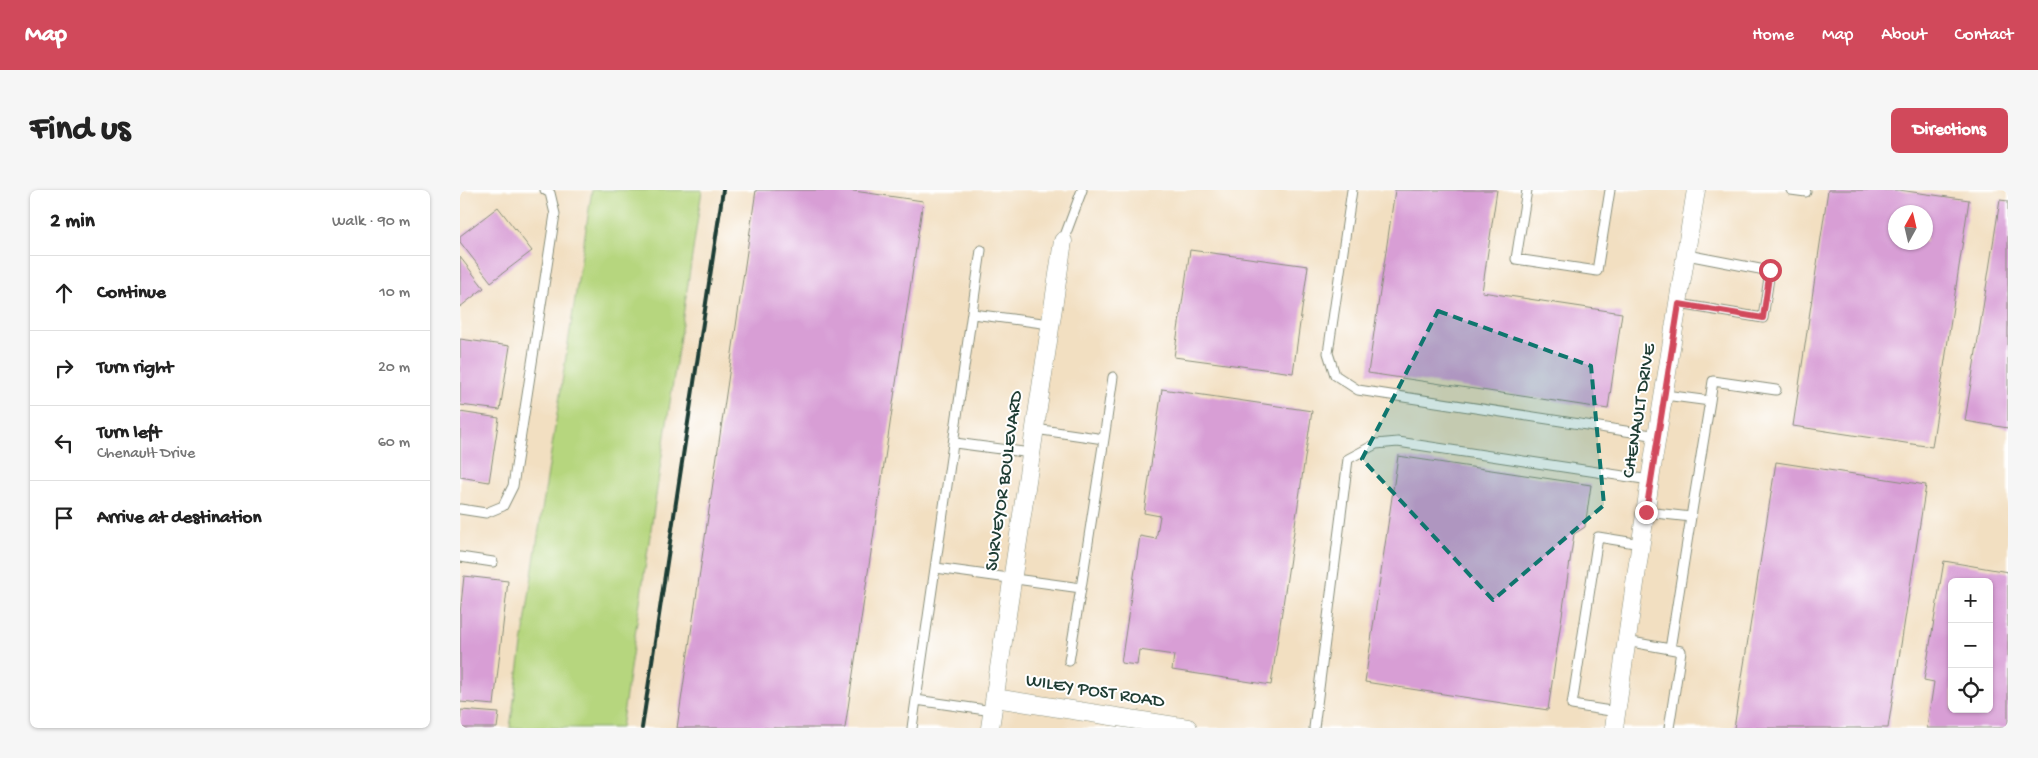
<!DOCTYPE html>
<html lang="en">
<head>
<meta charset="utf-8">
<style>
  body { margin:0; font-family:"Gochi Hand",sans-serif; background:#f6f6f6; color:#222 }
  .controls { position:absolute; right:15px; bottom:15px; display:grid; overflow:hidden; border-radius:8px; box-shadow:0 1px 4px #0004 }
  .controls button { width:45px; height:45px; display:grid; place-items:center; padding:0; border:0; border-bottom:1px solid #e0e0e0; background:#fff; color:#222; font:25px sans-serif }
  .compass { position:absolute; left:1428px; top:15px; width:45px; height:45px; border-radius:50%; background:#fff; box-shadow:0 1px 4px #0004; rotate:8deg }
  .stop { position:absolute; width:15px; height:15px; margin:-11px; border:4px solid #d1495b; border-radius:50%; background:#fff }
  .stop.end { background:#d1495b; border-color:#fff; box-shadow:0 1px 5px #0008 }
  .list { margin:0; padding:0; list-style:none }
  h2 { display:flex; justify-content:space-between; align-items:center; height:65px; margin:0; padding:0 20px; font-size:21px }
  h2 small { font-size:16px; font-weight:400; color:#767676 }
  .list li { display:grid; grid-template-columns:32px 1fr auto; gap:15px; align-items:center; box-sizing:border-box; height:75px; padding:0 20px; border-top:1px solid #e0e0e0 }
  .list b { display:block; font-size:19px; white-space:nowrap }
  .list p { margin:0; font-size:16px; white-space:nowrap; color:#767676 }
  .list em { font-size:16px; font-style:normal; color:#767676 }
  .icon { flex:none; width:28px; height:28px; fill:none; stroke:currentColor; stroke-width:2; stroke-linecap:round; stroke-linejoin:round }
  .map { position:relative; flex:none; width:1548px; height:538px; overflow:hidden; border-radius:8px }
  header { display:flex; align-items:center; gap:30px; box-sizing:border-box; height:70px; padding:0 25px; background:#d1495b; color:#fff }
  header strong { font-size:24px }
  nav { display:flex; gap:28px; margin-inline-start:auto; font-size:18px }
  .intro { display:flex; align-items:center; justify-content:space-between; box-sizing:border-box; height:120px; padding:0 30px }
  h1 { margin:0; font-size:35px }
  .button { padding:12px 22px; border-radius:8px; background:#d1495b; color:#fff; font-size:18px; font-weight:700 }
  main { display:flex; gap:30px; padding:0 30px }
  aside { flex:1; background:#fff; border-radius:8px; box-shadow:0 1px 4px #0004 }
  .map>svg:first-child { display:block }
  .green { fill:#b6d67e; stroke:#6a8a59 }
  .building { fill:#d89ed5; fill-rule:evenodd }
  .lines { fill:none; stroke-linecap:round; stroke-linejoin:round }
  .service-casing { stroke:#888e7a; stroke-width:11 }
  .minor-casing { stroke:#888e7a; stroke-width:19 }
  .service { stroke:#fff; stroke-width:9 }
  .minor { stroke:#fff; stroke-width:18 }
  .rail { stroke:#1f3d34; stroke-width:4 }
  .route { stroke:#d1495b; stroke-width:6 }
  .marked { fill:#0f766e; fill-opacity:0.2; stroke:#0f766e; stroke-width:4; stroke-dasharray:10 6; stroke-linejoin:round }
  .labels { text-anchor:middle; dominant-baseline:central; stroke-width:4; stroke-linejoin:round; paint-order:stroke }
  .street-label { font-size:19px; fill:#1f3d34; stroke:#fff }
</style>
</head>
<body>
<header>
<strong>Map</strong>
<nav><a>Home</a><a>Map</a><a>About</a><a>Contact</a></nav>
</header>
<div class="intro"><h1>Find us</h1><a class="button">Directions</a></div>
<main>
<aside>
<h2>2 min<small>Walk · 90 m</small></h2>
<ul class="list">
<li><svg class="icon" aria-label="ahead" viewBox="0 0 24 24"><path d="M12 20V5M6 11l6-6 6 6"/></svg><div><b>Continue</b></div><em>10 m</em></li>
<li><svg class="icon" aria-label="right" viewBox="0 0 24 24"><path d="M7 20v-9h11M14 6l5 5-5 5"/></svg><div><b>Turn right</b></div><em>20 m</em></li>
<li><svg class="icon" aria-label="left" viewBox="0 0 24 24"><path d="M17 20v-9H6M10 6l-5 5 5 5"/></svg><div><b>Turn left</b><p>Chenault Drive</p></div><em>60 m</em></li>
<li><svg class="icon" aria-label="arrive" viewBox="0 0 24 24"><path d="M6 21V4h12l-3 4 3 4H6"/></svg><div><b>Arrive at destination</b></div></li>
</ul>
</aside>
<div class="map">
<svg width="1548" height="538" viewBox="0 0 1548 538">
  <rect width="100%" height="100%" fill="#fff"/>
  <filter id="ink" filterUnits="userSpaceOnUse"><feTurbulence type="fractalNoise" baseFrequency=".02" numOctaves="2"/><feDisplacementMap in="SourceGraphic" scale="10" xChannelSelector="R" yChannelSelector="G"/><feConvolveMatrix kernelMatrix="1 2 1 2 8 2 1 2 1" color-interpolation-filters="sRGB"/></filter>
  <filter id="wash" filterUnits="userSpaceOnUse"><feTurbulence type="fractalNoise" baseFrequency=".0096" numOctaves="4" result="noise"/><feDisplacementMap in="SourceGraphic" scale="20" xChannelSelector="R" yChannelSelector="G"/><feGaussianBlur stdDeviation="1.12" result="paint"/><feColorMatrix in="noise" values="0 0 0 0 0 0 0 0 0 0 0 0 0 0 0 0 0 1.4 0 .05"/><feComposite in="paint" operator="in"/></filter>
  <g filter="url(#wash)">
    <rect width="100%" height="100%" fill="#f2dfc1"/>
    <!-- green -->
    <path class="green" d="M132,0H242L161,538H50L75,365Z"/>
    <g id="blocks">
      <!-- building -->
      <path class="building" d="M296,0H387L463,11L385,538H217Z
        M935,0H1037L1022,102L1162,123L1148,219L908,183Z
        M1368,0H1439L1509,10L1472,257L1333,236ZM1436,22H1466V52H1436Z
        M1540,10L1548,11V238L1505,231Z
        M38,17L72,61L31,92L0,52V46Z
        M730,60L848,76L833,183L714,167Z
        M0,67L24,98L0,117Z
        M0,149L50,156L40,220L0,215Z
        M702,199L852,221L811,495L712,480L714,465L679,460L677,475L661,473L680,346L696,349L700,326L684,323Z
        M0,222L39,228L29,292L0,287Z
        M938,266L1131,295L1125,337L1114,344L1088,520L905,492Z
        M1316,272L1466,295L1428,538H1274Z
        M1484,371L1548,382V538H1467L1474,492L1464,490ZM1492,392H1529V519H1492Z
        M4,386L48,391L34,515L0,512V424Z
        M1,520L39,523L37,538H0Z"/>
    </g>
  </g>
  <g filter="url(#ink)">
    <use href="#blocks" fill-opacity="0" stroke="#888e7a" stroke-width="1"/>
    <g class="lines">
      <defs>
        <path id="service" d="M892,0L868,163L875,185L898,200L1198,246
          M1067,0L1056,69L1137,81L1150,0
          M1331,0L1346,2
          M603,51L622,0
          M521,60L456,510L533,521
          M1219,114L1303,128L1310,81L1227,65
          M513,124L590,134
          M1205,205L1250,211L1253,191L1316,200
          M644,249L653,187
          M495,253L571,263
          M0,319L26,323L43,316L53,296L95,24L90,3L85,0
          M1186,322L1231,327L1250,211
          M0,367L33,372
          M476,378L621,398L644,249L575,239
          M1166,451L1221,461L1209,538
          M1210,459L1231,327
          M609,471L621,398
          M1157,522L1112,515L1138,347L1181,354
          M452,538L456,510
          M854,538L888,269L916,254L938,252L1190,290"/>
        <path id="minor" d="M535,508L728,538
          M530,538L603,51
          M1154,538L1190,290L1236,0"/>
      </defs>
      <!-- service casing -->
      <use href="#service" class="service-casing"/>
      <!-- minor casing -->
      <use href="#minor" class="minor-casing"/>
      <!-- service -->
      <use href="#service" class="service"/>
      <!-- minor -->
      <use href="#minor" class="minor"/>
      <!-- rail -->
      <path class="rail" d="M182,538L263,0"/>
    </g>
  </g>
  <g class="lines" filter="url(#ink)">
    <!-- route -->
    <path class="route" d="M1186,322L1219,114L1303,128L1310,80"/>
  </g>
  <!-- marked area -->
  <path class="marked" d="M978,121L1131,176L1144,315L1033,410L902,269Z"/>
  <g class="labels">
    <!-- street labels -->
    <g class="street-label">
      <text transform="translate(1180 221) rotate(-81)">CHENAULT DRIVE</text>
      <text transform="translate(545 291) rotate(-82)">SURVEYOR BOULEVARD</text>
      <text transform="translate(635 502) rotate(9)">WILEY POST ROAD</text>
    </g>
  </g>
</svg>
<div class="controls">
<button>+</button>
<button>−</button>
<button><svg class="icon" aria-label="locate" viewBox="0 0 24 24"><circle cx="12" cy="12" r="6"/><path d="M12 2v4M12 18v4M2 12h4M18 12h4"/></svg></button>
</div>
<svg class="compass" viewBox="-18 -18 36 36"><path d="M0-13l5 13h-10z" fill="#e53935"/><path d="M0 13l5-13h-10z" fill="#767676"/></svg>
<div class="stop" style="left:1310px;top:80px"></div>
<div class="stop end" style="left:1186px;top:322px"></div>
</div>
</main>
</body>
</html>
